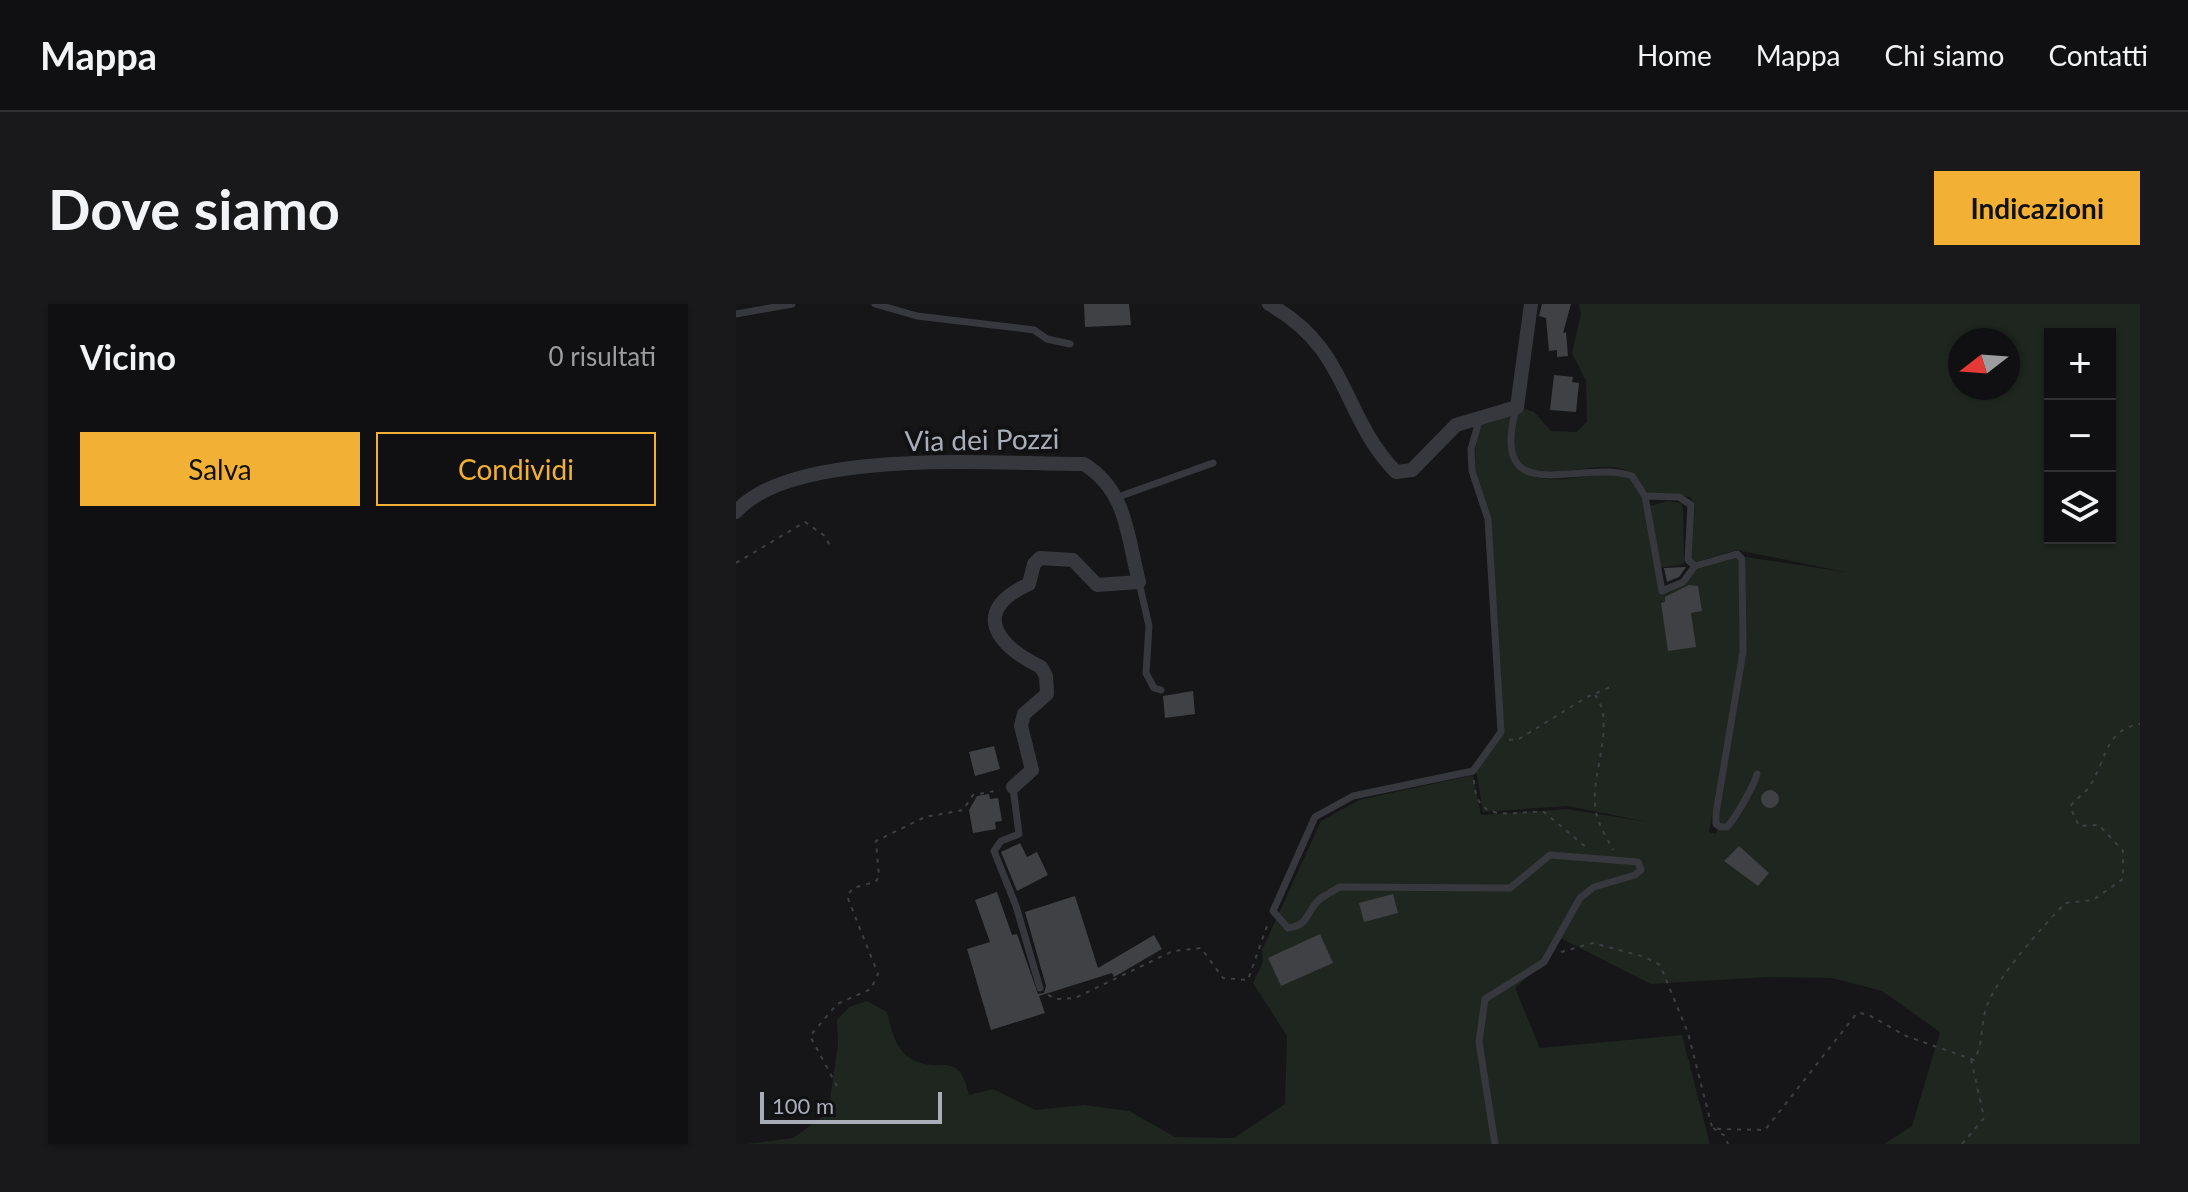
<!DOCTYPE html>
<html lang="it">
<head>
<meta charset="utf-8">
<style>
  body { margin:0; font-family:Lato,sans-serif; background:#19191b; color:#f1f3f6 }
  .controls { position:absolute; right:24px; top:24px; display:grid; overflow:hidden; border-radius:0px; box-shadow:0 2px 6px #0004 }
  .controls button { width:72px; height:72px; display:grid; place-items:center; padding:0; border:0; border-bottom:2px solid #303032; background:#101012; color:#f1f3f6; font:40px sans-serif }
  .compass { position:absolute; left:1212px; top:24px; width:72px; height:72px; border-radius:50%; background:#101012; box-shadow:0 2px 6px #0004; rotate:253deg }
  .scale { position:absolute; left:24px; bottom:20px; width:182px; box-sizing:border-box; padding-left:8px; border:4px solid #a8adb8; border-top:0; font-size:22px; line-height:28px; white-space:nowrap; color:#a8adb8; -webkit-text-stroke:6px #111113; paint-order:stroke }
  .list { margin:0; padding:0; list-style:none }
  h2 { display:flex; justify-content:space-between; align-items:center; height:104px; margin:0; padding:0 32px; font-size:34px }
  h2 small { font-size:26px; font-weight:400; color:#9c9d9f }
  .actions { display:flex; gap:16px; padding:24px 32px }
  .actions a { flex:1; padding:18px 0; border:2px solid #f2b134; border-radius:0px; text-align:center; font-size:28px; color:#f2b134 }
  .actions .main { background:#f2b134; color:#111 }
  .icon { flex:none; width:44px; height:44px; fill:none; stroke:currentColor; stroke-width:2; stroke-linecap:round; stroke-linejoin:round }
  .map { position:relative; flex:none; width:1404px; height:840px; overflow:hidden; border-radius:0px }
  header { display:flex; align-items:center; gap:48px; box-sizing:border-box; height:112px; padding:0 40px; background:#101012; border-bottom:2px solid #303032 }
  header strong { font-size:38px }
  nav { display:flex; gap:44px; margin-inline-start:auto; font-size:28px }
  .intro { display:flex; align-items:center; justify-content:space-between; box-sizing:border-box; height:192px; padding:0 48px }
  h1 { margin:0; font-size:56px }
  .button { padding:20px 36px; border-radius:0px; background:#f2b134; color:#111; font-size:28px; font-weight:700 }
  main { display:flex; gap:48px; padding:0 48px }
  aside { flex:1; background:#101012; border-radius:0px; box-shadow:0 2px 6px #0004 }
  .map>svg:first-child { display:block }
  .green { fill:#1e261f; fill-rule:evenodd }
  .building { fill:#404145 }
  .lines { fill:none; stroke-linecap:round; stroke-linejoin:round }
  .path { stroke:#3d3f44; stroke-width:2; stroke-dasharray:4 6; stroke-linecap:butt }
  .lane { stroke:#37383d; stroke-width:7 }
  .street { stroke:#37383d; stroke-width:14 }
  .labels { text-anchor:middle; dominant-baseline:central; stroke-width:8; stroke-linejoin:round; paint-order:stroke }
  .street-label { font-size:28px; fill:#a8adb8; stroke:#111113 }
</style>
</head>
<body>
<header>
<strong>Mappa</strong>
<nav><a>Home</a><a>Mappa</a><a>Chi siamo</a><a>Contatti</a></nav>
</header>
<div class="intro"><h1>Dove siamo</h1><a class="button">Indicazioni</a></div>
<main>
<aside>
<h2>Vicino<small>0 risultati</small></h2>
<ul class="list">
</ul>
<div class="actions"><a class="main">Salva</a><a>Condividi</a></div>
</aside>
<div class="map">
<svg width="1404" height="840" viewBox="0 0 1404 840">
  <rect width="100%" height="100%" fill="#161618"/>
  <!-- green -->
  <path class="green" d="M843,0H1404V840H1148L1176,822L1204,728L1146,687L1096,674L1032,673L915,680L822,633L808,658L779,684L804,744L946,731L974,840H10L57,834L92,809L102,741L101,716L113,703L131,697L151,708C157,734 163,758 195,761C205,762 215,758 224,768C228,773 231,784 233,791L257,785L299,806L348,801L393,807L439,833L498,834L549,800L551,732L517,679L527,658L526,646L585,517L623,496L737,471L745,511L831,505L912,518L832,502L747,508L740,467L768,429L755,214L739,167L740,128L749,112L777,106C762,159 784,181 837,174C848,173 859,169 869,170C877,170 886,173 894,175L907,193L924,290L948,281L961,265L1000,253L1003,256L1004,348L973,528L980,530L1010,349V253L1109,268L1001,246L960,258L955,254L959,201L954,193L911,189C907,183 902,173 896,169C856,142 754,217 784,103L798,108L815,127L840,128L851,118L850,77L836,49L845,10ZM1314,30H1374V234H1314ZM1224,36H1272V84H1224Z
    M931,197L945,199L947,205L948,260L924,264L914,202Z"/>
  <!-- building -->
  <path class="building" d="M348,0H393L395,21L349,23Z
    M806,0H835L827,29L830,28L832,52L821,53V46L813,47L810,14L803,12Z
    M818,71L837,73L836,78L843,79L840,108L814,106Z
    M950,263L943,273L931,278L928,264Z
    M953,281L962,282L966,307L955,309L960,343L932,347L925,299L929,298V293Z
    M457,387L459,410L429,414L427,392Z
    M258,442L264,465L239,472L233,448Z
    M1025 495a9 9 0 1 1 18 0a9 9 0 1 1-18 0Z
    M253,490L254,495L262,494L266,517L259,518L260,525L237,529L233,506L241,492Z
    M284,539L291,553L301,548L312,571L281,587L265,548Z
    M1003,542L1033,569L1022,582L988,557Z
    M261,588L276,631L281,630L302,690L308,689L310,682L289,608L339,592L362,664L418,631L426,645L378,673L376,669L303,692L309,709L255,726L231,645L254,638L239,596Z
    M657,590L662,609L628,618L623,599Z
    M584,630L597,659L545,682L532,654Z"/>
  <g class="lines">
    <!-- path -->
    <path class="path" d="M0,259L69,218L89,232L95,244
      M859,391C880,416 856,469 859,500C860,518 869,530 877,546
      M773,436L783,435L851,393L879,381
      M738,476C740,523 777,506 808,508L851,544
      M825,648L857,639L909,653L924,661L952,729L976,823L983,825L1029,826L1121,709L1131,710L1170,732L1238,756C1248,740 1244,720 1251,702C1262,671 1306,624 1329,599L1357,596L1387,575V547L1363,521L1343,522L1334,503C1340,494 1350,489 1355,480C1371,454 1369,426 1404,420
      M312,691L321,695L339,694L437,647L465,644L487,674L512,676L532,619
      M101,782L74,732L101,700L135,685L142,670L111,592L117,584L139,578L143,573L140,537L189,513L227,506L237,491L264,486
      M977,824L989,832L992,840
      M1226,840L1248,814L1235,755"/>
    <!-- lane -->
    <path class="lane" d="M139,0L181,12L298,26L311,35L334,40
      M0,10L56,0
      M780,105C752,209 846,154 896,172L909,192L926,287L947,278L959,262L952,256L955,201L943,193L909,192
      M743,117L735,145L736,167L752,215L765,428L737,467L617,492L579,513L537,607L552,624C572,621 569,612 580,599C585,592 597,588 603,583L774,584L814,551L902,558L905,566L899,571L858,583L844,594L808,658L749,695L743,738L759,840
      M382,193L477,159
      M959,262L1001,250L1006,255L1007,348L980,509V520L984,523H991C1000,513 1018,482 1021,470
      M403,278L413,322L410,369L418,384L425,386
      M277,483L283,530L265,537L258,547L280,602L304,684"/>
    <!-- street -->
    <path class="street" d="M533,0C614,45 605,112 660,168L676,166L720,121L781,103L795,0
      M0,208C56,143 264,160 348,160C391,187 391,231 403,278L361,281L337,256L304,254L298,260L293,280C234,307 260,341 305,363L310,372L311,390L288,410L285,422L296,466L277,483"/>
  </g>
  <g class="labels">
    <!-- street labels -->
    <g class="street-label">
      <text transform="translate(246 135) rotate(-1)">Via dei Pozzi</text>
    </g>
  </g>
</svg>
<div class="controls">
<button>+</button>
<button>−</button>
<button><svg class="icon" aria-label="layers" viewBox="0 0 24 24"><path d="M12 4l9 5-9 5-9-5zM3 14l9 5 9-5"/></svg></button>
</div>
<svg class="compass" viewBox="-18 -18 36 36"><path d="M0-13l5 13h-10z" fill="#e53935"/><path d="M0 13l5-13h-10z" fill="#9c9d9f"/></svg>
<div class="scale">100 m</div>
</div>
</main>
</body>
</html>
